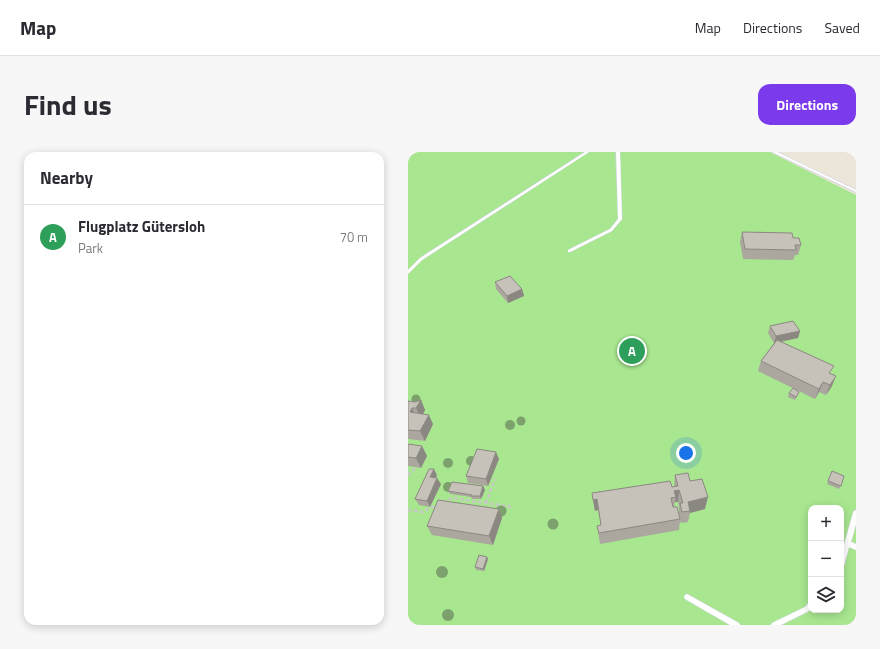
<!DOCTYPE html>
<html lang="en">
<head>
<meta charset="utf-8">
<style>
  body { margin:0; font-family:"Titillium Web",sans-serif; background:#f7f7f7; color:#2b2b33 }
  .controls { position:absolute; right:12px; bottom:12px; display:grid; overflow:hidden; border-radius:8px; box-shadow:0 2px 10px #0003 }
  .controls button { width:36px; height:36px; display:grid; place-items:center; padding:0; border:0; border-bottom:1px solid #e1e1e2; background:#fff; color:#2b2b33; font:20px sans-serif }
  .you { position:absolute; left:278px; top:301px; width:14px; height:14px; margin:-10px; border:3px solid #fff; border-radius:50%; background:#1a73e8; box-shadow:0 0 0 6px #1a73e833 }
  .badge { display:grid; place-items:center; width:26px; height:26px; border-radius:50%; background:#7c3aed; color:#fff; font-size:13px; font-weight:700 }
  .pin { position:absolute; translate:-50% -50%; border:2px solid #fff; box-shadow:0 1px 4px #0006 }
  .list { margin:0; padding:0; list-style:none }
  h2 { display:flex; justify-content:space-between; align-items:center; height:52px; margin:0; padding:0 16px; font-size:17px }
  h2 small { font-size:13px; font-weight:400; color:#7c7c81 }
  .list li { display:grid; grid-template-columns:26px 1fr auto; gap:12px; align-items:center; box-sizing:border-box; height:64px; padding:0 16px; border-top:1px solid #e1e1e2 }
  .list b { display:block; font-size:15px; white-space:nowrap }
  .list p { margin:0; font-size:13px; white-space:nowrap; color:#7c7c81 }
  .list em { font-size:13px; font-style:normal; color:#7c7c81 }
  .icon { flex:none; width:22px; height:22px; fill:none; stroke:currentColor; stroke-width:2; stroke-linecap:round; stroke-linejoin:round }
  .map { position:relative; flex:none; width:448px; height:473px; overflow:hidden; border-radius:12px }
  header { display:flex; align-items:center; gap:24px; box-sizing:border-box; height:56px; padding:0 20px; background:#fff; border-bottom:1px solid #e1e1e2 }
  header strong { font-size:19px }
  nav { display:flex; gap:22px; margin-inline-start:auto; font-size:14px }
  .intro { display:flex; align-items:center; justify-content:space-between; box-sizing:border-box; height:96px; padding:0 24px }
  h1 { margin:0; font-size:28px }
  .button { padding:10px 18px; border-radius:12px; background:#7c3aed; color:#fff; font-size:14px; font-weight:700 }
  main { display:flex; gap:24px; padding:0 24px }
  aside { flex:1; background:#fff; border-radius:12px; box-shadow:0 2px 10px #0003 }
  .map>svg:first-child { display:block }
  .green { fill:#a8e790; fill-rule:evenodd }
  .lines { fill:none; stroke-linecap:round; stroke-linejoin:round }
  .lane-casing { stroke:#ced1e3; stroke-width:1 }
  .path { stroke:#c7c7c7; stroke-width:2.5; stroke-dasharray:3.5 2.5; stroke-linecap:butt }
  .lane { fill:#fff; fill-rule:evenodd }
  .tree { fill:#7ca16d }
  .wall { fill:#aba79f; fill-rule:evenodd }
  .shaded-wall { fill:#8b8882 }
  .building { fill:#c7c2b9; stroke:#8b8882 }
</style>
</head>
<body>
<header>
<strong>Map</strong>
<nav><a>Map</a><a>Directions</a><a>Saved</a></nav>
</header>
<div class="intro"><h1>Find us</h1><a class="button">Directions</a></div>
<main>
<aside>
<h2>Nearby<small></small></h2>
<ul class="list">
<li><span class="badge" style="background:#2e9e5b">A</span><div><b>Flugplatz Gütersloh</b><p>Park</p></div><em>70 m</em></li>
</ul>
</aside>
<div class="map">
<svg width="448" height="473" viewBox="0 0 448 473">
  <rect width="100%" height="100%" fill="#ece5d9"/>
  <!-- green -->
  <path class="green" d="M0,0H362L448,43V473H0ZM403,356H433V458H403Z"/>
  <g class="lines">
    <defs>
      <path id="lane" d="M177,0H181L14,108L1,121H0V118L12,106Z
        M208,0H212L214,67L204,79L162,100H160V98L202,77L210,67Z
        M364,0H369L448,38V40Z
        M448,358V372L443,390L448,392V398L441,395L436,414L435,416L433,417V403L445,361L446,359Z
        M279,442L331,471L332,473H322L277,447L276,445L277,443Z
        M403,449V457L401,459L373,473H363L364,471L397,455L401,450Z"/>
    </defs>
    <!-- lane casing -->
    <use href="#lane" class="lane-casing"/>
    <!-- path -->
    <path class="path" d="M0,323L8,316
      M35,350L44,346L105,355
      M78,351L87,327
      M0,358L14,360L29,353"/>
    <!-- lane -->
    <use href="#lane" class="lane"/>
  </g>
  <!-- trees -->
  <g class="tree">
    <circle cx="8" cy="247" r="4.5"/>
    <circle cx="113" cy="269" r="4.5"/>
    <circle cx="102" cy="273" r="5"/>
    <circle cx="63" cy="309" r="5"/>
    <circle cx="40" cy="311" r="5"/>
    <circle cx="40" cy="335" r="5"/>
    <circle cx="93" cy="359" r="5.5"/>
    <circle cx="145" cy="372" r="5.5"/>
    <circle cx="34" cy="420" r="6"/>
    <circle cx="40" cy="463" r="6"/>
  </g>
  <!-- wall -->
  <path class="wall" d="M334,80L385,86L393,93L390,103H387L385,108L335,107L332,90Z
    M87,130L114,137L116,144L100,151L88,137Z
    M362,174L392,179L390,186L373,190L422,221L424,234L418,243L411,240L407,247L350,219L353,209L366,191L360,181Z
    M391,240L390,243L387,248L380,245L381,241Z
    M13,248L17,258L15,262L25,272L17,289L0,287V249L7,250Z
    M0,292L14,294L19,304L13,316L0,314Z
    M91,307L80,334L60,331L58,324Z
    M424,319L433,334L431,337L419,332Z
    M29,323L28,326L33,332L22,355L11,353L7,347Z
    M267,323L282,329L297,357L282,361L280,370L273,371L272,369L271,378L192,392L189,374L193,373L190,358L187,359L184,341L266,335ZM267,350H270L271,356V361L266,355Z
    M75,334L77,338L73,347H64L63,345L42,342L40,339Z
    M91,357L94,366L85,393L24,383L19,374Z
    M80,407L76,419L68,418L67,415Z"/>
  <!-- shaded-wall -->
  <path class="shaded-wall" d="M114,137L116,144L100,151L99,144Z
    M392,179L390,186L366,191L368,184Z
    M428,224L424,234L418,243L422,233Z
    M415,230L411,240L407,247L411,237Z
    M13,248L17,258L13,266L8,256Z
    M4,256L9,266L2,260Z
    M21,263L25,272L17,289L12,279Z
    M14,294L19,304L13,316L8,306Z
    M88,300L91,307L80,334L78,327Z
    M26,317L29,323L25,331L22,325Z
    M29,326L33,332L22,355L19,349Z
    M75,334L77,338L73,347L72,344Z
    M271,338L270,350H267L268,345L266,339Z
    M300,345L297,357L282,361V359L280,350Z
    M189,347L190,358L187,359L185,348Z
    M91,357L94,366L85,393L81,384Z
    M79,405L80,407L76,419L75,417Z"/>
  <!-- building -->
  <path class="building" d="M334,80L384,81L385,86H391L393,93H387L388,98L337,97Z
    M102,124L114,137L99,144L87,130Z
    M385,169L392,179L368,184L362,174Z
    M369,188L426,214L421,221L428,224L422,233L415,230L411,237L353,209Z
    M385,236L391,240L388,245L381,241Z
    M13,248L8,256H4L2,260L21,263L12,279L0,278V249L7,250Z
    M0,292L14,294L8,306L0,305Z
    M69,297L88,300L78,327L58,324Z
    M21,317H26L22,325L29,326L19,349L7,347Z
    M424,319L436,324L433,334L420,329Z
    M280,321L282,329L294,327L300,345L280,350L282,359L274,360L272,351H275L271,338L266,339L268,345L263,346L265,355H269L272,367L191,381L189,374L193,373L189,347L185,348L184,341L262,329L264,335L270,334L267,323Z
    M44,330L75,334L72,344H63L64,343L40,339Z
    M30,348L91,357L81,384L19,374Z
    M71,403L79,405L75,417L67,415Z"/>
</svg>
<div class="controls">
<button>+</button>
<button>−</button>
<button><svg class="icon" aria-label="layers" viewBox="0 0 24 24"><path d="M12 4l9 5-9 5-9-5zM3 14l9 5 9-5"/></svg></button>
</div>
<div class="you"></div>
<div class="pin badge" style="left:224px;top:199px;background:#2e9e5b">A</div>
</div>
</main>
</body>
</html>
